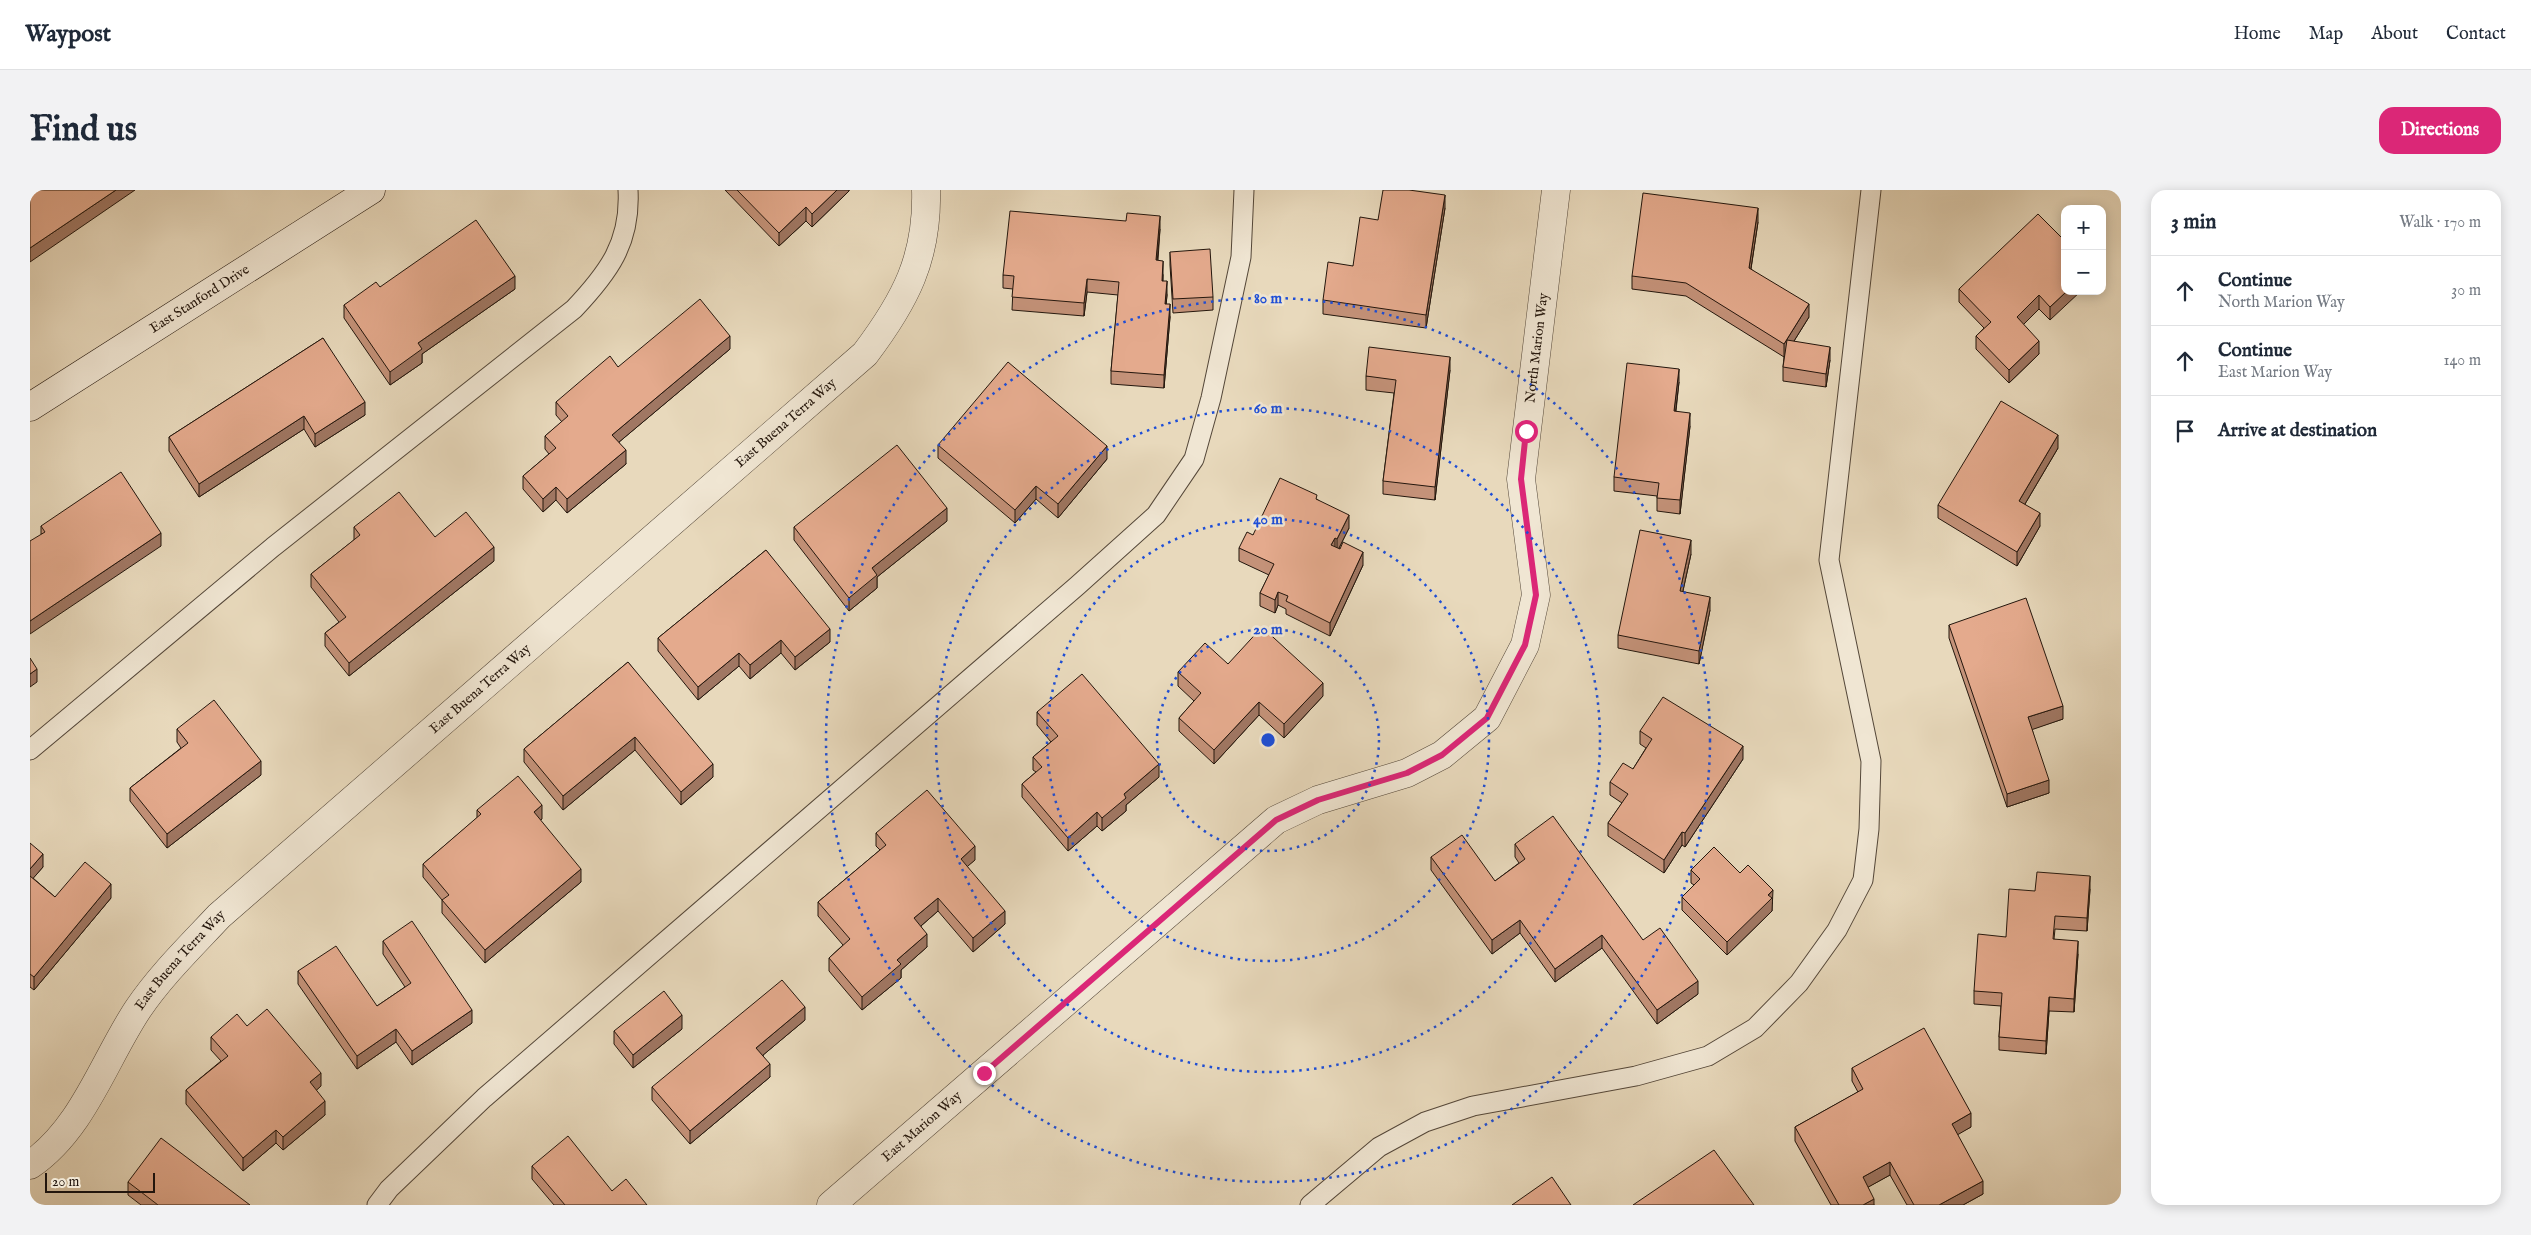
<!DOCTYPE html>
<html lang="en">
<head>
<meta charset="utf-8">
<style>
  body { margin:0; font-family:"IM FELL English",serif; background:#f2f2f3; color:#1f2937 }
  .controls { position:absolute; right:15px; top:15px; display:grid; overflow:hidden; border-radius:10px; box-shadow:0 2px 12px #0003 }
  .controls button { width:45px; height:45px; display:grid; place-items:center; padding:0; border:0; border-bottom:1px solid #e0e1e3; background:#fff; color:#1f2937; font:25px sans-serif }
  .scale { position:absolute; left:15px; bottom:12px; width:110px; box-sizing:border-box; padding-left:5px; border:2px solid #23160d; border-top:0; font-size:14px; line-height:18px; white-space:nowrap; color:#23160d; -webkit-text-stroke:4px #f0e6d3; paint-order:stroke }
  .stop { position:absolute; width:15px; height:15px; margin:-11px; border:4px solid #db2777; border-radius:50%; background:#fff }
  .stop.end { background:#db2777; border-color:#fff; box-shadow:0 1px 5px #0008 }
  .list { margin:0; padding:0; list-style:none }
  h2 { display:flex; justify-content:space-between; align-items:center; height:65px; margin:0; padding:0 20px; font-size:21px }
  h2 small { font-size:16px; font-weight:400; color:#747a83 }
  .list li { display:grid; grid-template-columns:32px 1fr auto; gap:15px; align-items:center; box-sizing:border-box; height:70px; padding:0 20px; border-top:1px solid #e0e1e3 }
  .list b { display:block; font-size:19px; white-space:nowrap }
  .list p { margin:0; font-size:16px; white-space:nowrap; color:#747a83 }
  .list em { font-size:16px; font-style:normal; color:#747a83 }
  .icon { flex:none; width:28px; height:28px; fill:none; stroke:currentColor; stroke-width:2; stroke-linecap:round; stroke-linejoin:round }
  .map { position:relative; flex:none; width:2091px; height:1015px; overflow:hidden; border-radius:15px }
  header { display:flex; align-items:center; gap:30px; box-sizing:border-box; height:70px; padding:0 25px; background:#fff; border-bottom:1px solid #e0e1e3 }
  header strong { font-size:24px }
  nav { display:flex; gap:28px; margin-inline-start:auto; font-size:18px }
  .intro { display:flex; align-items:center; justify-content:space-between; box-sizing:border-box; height:120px; padding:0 30px }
  h1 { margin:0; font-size:35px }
  .button { padding:12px 22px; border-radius:15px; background:#db2777; color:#fff; font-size:18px; font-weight:700 }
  main { display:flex; gap:30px; padding:0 30px }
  aside { flex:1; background:#fff; border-radius:15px; box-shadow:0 2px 12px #0003 }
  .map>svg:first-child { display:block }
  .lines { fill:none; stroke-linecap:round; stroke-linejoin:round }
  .lane-casing { stroke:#544739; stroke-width:21 }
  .street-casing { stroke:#544739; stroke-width:29 }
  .secondary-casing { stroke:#23160d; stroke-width:29 }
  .lane { stroke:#f0e6d3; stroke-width:19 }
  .street { stroke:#f0e6d3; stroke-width:28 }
  .secondary { stroke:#f0e6d3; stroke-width:28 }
  .wall { fill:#c49279; stroke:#23160d }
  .shaded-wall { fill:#a07763; stroke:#23160d }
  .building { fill:#e4aa8d; stroke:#23160d }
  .route { stroke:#db2777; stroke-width:6 }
  .ring { fill:none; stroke:#1d4ed8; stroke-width:2.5; stroke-dasharray:2.5 5 }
  .labels { text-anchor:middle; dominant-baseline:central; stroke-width:5; stroke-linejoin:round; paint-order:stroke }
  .street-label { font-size:14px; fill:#23160d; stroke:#f0e6d3 }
  .centre { fill:#1d4ed8; stroke:#f0e6d3; stroke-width:2.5 }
  .ring-label { font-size:15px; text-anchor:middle; font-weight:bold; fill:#1d4ed8; stroke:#f0e6d3; stroke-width:5; stroke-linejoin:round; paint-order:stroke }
</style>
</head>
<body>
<header>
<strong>Waypost</strong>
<nav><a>Home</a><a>Map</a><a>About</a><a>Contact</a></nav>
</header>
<div class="intro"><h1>Find us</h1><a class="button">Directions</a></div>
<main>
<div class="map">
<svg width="2091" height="1015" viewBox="0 0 2091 1015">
  <rect width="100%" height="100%" fill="#e8d9bc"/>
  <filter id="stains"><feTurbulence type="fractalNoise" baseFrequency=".004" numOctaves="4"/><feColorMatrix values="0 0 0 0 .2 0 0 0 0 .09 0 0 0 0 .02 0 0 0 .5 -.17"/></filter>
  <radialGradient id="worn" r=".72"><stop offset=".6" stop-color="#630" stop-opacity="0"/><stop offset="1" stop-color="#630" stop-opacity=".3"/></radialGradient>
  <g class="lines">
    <defs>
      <path id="lane" d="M0,560L243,357L544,119C578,83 601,53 598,0
        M347,1015L359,999L454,908L1047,396L1126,325L1164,269L1181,208L1211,67L1214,0
        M1280,1015L1349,957L1395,932L1443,916L1606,886L1678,866L1725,838L1769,793L1807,740L1833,690L1839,639L1841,571L1799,370L1841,0"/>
      <g id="street">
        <path id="s1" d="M0,975C53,939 74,870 108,819C131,785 161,756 189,726L835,164C875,111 898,68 896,0"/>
        <path id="s2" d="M801,1015L1246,630L1288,610L1377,583L1412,565L1457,528L1495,455L1506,405L1491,289L1526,0"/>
      </g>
      <g id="secondary">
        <path id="s3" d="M0,217L341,0"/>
      </g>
    </defs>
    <!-- lane casing -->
    <use href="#lane" class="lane-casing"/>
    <!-- street casing -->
    <use href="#street" class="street-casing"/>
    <!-- secondary casing -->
    <use href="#secondary" class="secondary-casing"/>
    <!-- lane -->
    <use href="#lane" class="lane"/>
    <!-- street -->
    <use href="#street" class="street"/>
    <!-- secondary -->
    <use href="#secondary" class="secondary"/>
  </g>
  <!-- wall -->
  <path class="wall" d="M695,0H819V1L782,37L776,31L749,56Z
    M1415,18L1396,138L1293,124V110L1323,76L1348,30Z
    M1728,32L1721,79L1779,127L1764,151L1800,170L1796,197L1753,191V177L1754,167L1656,106L1602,99V86Z
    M1130,39L1128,70L1133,85V91L1137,105L1136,114L1140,127L1134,198L1081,194V181L1088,105L1057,102L1054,126L982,120L983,99L973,98V85Z
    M2035,51L2020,130L2009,119L1993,134L2009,164L1979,193L1946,159V146L1954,138L1929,112V99Z
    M1140,62L1183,107V120L1143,123L1140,75Z
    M350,97L485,99L392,164V173L360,195L314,128V115Z
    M293,148L335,225L285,257L274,239L169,307L139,261V247Z
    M700,159L589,252L596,274L537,323L526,310L513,322L493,299V286L519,264L515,259V246L532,232L526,225V212L588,177Z
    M1420,180L1405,310L1353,304V291L1364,203L1336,200V186Z
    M1649,192L1646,221L1660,236L1650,324L1627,321V306L1584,301V287Z
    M908,255L1077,269L1028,328L1006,309L985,333L908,268Z
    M2028,258L1995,314L2010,336L1987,376L1908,328V315Z
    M1287,309L1319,338L1309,358L1333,375L1300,446L1256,424V419L1248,415L1245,423L1230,416V403L1239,385L1209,371V358L1223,345Z
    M917,331L847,387V398L819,421L764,350V337Z
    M11,336L131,356L11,344Z
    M324,337L405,347L464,371L319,486L295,456V443L309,432L281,397V384L324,350Z
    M736,360L800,452L765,480L751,463L720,489L709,476L668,510L628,461V448Z
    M1661,364L1653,401L1680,420L1669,474L1588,458V445Z
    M1919,435L2033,529L2002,539L2019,603L1977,617L1919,448Z
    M598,472L683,587L651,615L605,560L533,620L494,572V559Z
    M1198,474L1293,506L1254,548L1229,525L1184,574L1149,541V528L1164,511L1148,496V482Z
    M1007,522L1129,587L1096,615V621L1072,641L1067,636L1038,661L992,607V594L1006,582L1003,580V567L1021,552L1007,535Z
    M147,539L231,585L137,658L100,611V598L151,558L147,552Z
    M1610,541L1713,569L1655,657L1652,655L1634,683L1578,646V633L1592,613L1580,605V592L1603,579L1616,558L1610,554Z
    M447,620L512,629L510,630L551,692L455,773L412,723V710L393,687V674L447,628Z
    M846,643L945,670L937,676L975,734L943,762L908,721L891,736L897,757L871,780V788L832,820L799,781V768L813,755L788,726V712L850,660L846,656Z
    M0,653L13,677L3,688L25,707L81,708L4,800L0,797Z
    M1485,654L1613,750L1668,804L1627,834L1572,758L1525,792L1490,743L1462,764L1401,680V667L1465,691L1489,673L1485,667Z
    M1661,680L1710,683L1743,713L1742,714V721L1697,765L1652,720V707L1664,695L1661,693Z
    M2060,699L2057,741L2025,739L2024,749L2048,764L2044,822L2019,821L2016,864L1969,860V847L1971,816L1944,814V801L1976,747L2005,701Z
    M353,751L442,833L382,875L366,852L327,879L268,794V781L347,816L375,797L353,764Z
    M775,830L733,865L740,887L660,954L622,910V897Z
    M217,836L291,896L286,900L295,925L253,960L246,953L213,981L156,914V900L191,871L181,860V847Z
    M652,839L603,878L584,854V841Z
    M1822,878L1941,937L1927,944L1953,1004L1933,1015H1877L1860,985L1838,997L1844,1015H1801L1765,951V937L1828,902L1822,891Z
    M502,976L582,1001L617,1015H524L502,989Z
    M98,992L220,1015H111L98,1005Z"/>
  <!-- shaded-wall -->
  <path class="shaded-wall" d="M86,0H105L0,72V58Z
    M807,0H819V1L782,37V24Z
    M1415,5V18L1396,138V125Z
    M776,17V31L749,56V43Z
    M1728,18V32L1719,91V78Z
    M1130,26V39L1126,84V70Z
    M1133,71V85L1132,104V91Z
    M485,86V99L392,164V173L360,195V182L388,153Z
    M1057,89V102L1054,126V113Z
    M1137,91V105L1135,127V114Z
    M2037,101H2051L2020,130V117Z
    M2009,105V119L1987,141V127Z
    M1140,114V127L1134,198V185Z
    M1779,114V127L1754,167V154Z
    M700,146V159L582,258V245Z
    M2009,151V164L1979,193V180Z
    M1800,157V170L1796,197V184Z
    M1420,167V180L1405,310V297Z
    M1649,179V192L1644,234V221Z
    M335,212V225L285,257V244Z
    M1660,223V236L1650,324V310Z
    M274,226V239L169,307V294Z
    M2028,245V258L1989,324V311Z
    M1077,256V269L1028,328V314Z
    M596,260V274L537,323V309Z
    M1006,296V309L985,333V320Z
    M526,297V310L513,322V309Z
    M917,318V331L847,387V398L819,421V408L842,378Z
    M2010,323V336L1987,376V362Z
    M1319,325V338L1307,362V349Z
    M131,343V356L0,444V431Z
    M1305,348V361L1301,355Z
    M1661,350V364L1650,414V401Z
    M464,357V371L319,486V473Z
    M1333,362V375L1300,446V433Z
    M1248,402V415L1245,423V410Z
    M1680,407V420L1669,474V461Z
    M800,439V452L765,480V467Z
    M751,450V463L720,489V475Z
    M709,463V476L668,510V497Z
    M7,479V492L0,497V484Z
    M1293,493V506L1254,548V534Z
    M1229,512V525L1184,574V560Z
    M2033,516V529L1998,541V527Z
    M605,547V560L533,620V606Z
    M1713,556V569L1655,657V643Z
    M231,571V585L137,658V644Z
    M683,574V587L651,615V602Z
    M1129,574V587L1096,615V621L1072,641V628L1094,604Z
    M2019,590V603L1977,617V604Z
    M512,615V629L504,635V622Z
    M1067,622V636L1038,661V648Z
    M1652,642V655L1634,683V670Z
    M945,656V670L931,682V669Z
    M13,664V677L0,692V679Z
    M551,679V692L455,773V760Z
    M2060,686V699L2057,741V728Z
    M81,694V708L4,800V787Z
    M1743,700L1742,721L1697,765V752Z
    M908,708V721L884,742V728Z
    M975,721V734L943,762V748Z
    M1490,730V743L1462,764V750Z
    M897,744V757L871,780V788L832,820V807L867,770Z
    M1572,745V758L1525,792V779Z
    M2048,751V764L2044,822V809Z
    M1668,791V804L1627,834V820Z
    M2019,807V821L2016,864V851Z
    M775,817V830L726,871V858Z
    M442,820V833L382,875V861Z
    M652,825V839L603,878V865Z
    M366,839V852L327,879V866Z
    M740,874V887L660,954V941Z
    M291,883V896L280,906V892Z
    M295,911V925L253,960V947Z
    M1941,923V937L1922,948V934Z
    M246,940V953L213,981V968Z
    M1860,972V985L1833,1000V987Z
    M1953,991V1004L1933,1015H1909Z
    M1844,1009V1015H1833Z"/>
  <!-- building -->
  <path class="building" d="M0,0H86L0,58Z
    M707,0H807L782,24L776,17L749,43Z
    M1353,0H1379L1415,5L1396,125L1293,110L1298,72L1323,76L1330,27L1348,30Z
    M1613,3L1728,18L1719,78L1779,114L1754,154L1656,93L1602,86Z
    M980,21L1096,31L1097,23L1130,26L1126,70L1133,71L1132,91H1137L1135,114H1140L1134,185L1081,181L1089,92L1057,89L1054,113L982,107L984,86L973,85Z
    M2008,24L2035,51V101H2037L2020,117L2009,105L1987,127L2009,151L1979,180L1946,146L1961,132L1929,99Z
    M446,30L485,86L388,153L392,159L360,182L314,115L346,92L350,97Z
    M1180,59L1183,107L1143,109L1140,62Z
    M670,109L700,146L582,245L596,260L537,309L526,297L513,309L493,286L526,258L515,246L538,226L526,212L580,166L588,177Z
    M293,148L335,212L285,244L274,226L169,294L139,247Z
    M1757,150L1800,157L1796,184L1753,177Z
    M1339,157L1420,167L1405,297L1353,291L1366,190L1336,186Z
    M978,172L1077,256L1028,314L1006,296L985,320L908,255Z
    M1597,173L1649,179L1644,221L1660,223L1650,310L1627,308L1629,293L1584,287Z
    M1971,211L2028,245L1989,311L2010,323L1987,362L1908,315Z
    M867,255L917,318L842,378L847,385L819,408L764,337Z
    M91,282L131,343L0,431V351L15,342L11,336Z
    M1250,288L1287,305L1286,309L1319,325L1307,349L1305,348L1301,355L1310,359L1313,352L1333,362L1300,433L1256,411L1258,406L1248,402L1245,410L1230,403L1244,374L1209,358L1217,342L1223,345Z
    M369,302L405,347L436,322L464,357L319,473L295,443L316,427L281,384L330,345L324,337Z
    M1610,340L1661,350L1650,401L1680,407L1669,461L1588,445Z
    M736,360L800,439L765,467L751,450L720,475L709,463L668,497L628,448Z
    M1996,408L2033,516L1998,527L2019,590L1977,604L1919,435Z
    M1232,437L1293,493L1254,534L1229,512L1184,560L1149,528L1171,503L1148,482L1175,453L1198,474Z
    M0,468L7,479L0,484Z
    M598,472L683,574L651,602L605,547L533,606L494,559Z
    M1052,484L1129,574L1094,604L1096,608L1072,628L1067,622L1038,648L992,594L1012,577L1003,567L1028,546L1007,522Z
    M1633,507L1713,556L1655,643L1652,642L1634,670L1578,633L1598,604L1580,592L1593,573L1603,579L1622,549L1610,541Z
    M184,510L231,571L137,644L100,598L158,553L147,539Z
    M488,586L512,615L504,622L551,679L455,760L412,710L419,705L393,674L451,624L447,620Z
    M897,600L945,656L931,669L975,721L943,748L908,708L884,728L897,744L867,770L871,774L832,807L799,768L820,749L788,712L856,655L846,643Z
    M1523,626L1613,750L1630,738L1668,791L1627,820L1572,745L1525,779L1490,730L1462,750L1401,667L1432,645L1465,691L1495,669L1485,654Z
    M0,653L13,664L0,679Z
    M1684,657L1710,683L1718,675L1743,700L1738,705L1742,708L1697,752L1652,707L1670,689L1661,680Z
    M55,672L81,694L4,787L0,784V686L25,707Z
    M2007,682L2060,686L2057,728L2025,726L2023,749L2048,751L2044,809L2019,807L2016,851L1969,847L1972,803L1944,801L1948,744L1976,747L1979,699L2005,701Z
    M382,731L442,820L382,861L366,839L327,866L268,781L306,756L347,816L381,793L353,751Z
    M752,790L775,817L726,858L740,874L660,941L622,897Z
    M634,801L652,825L603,865L584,841Z
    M237,819L291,883L280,892L295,911L253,947L246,940L213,968L156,900L198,866L181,847L207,824L217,836Z
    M1894,838L1941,923L1922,934L1953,991L1909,1015H1884L1860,972L1833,987L1844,1009L1833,1015H1809L1765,937L1833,899L1822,878Z
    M538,946L582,1001L596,989L617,1015H535L502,976Z
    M131,948L220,1015H128L98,992Z
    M1684,960L1724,1015H1603Z
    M1522,987L1541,1015H1482Z"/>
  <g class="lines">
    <!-- route -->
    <path class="route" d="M954,883L1246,630L1288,610L1377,583L1412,565L1457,528L1495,455L1506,405L1491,289L1496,241"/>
  </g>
  <!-- distance rings -->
  <g class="ring">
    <circle cx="1238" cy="550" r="111"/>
    <circle cx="1238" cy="550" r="221"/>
    <circle cx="1238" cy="550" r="332"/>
    <circle cx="1238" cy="550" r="442"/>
  </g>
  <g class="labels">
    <!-- street labels -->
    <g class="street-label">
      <text stroke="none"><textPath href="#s3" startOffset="201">East Stanford Drive</textPath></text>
      <text stroke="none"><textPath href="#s2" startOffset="1208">North Marion Way</textPath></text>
      <text stroke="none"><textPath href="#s1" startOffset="1066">East Buena Terra Way</textPath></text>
      <text stroke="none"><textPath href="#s1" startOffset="661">East Buena Terra Way</textPath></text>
      <text stroke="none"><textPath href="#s1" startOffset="256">East Buena Terra Way</textPath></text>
      <text stroke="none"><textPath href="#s2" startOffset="120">East Marion Way</textPath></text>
    </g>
  </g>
  <circle cx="1238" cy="550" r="8" class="centre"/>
  <g class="ring-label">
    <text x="1238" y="113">80 m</text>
    <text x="1238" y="223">60 m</text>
    <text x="1238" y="334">40 m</text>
    <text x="1238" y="444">20 m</text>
  </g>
  <rect width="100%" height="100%" filter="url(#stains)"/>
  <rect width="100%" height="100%" fill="url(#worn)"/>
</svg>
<div class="controls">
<button>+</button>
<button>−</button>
</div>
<div class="scale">20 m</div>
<div class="stop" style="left:1496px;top:241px"></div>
<div class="stop end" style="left:954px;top:883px"></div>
</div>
<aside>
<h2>3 min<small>Walk · 170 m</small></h2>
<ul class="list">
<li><svg class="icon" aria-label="ahead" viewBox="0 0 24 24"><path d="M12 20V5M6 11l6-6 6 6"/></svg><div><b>Continue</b><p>North Marion Way</p></div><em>30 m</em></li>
<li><svg class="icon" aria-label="ahead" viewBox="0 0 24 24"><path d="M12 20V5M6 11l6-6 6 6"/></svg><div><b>Continue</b><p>East Marion Way</p></div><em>140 m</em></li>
<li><svg class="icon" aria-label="arrive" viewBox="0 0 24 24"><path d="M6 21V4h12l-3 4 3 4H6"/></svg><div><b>Arrive at destination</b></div></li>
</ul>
</aside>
</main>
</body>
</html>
